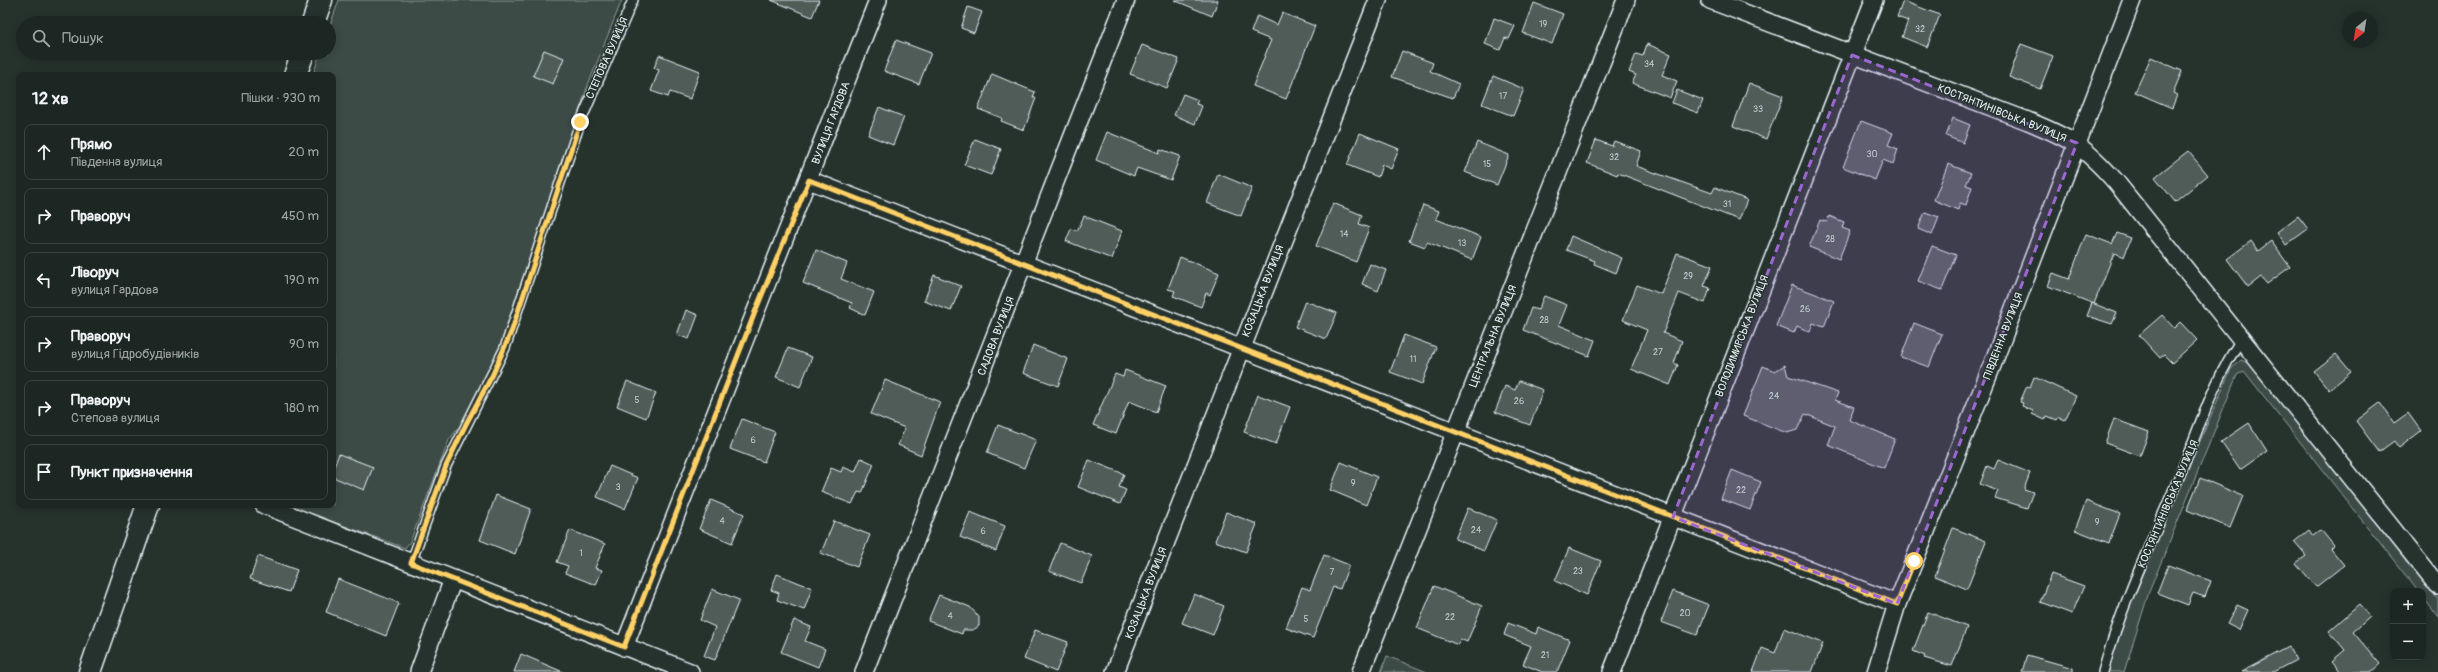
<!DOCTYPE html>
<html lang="uk">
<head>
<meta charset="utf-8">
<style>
  body { margin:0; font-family:Pangolin,sans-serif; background:#252e2a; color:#f1f3f6 }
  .controls { position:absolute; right:12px; bottom:12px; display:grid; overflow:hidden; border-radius:8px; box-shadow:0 2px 10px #0003 }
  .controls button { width:36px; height:36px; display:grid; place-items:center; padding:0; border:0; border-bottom:1px solid #3a4340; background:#1c2622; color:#f1f3f6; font:20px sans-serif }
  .compass { position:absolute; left:2342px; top:12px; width:36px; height:36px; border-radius:50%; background:#1c2622; box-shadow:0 2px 10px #0003; rotate:210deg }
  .stop { position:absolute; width:12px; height:12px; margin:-9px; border:3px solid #ffd166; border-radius:50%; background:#fff }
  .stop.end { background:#ffd166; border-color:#fff; box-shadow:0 1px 4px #0008 }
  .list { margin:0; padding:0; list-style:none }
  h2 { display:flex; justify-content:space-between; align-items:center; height:52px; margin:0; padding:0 16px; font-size:17px }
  h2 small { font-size:13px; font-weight:400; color:#a0a5a5 }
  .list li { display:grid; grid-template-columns:26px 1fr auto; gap:12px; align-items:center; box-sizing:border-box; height:56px; margin:0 8px 8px; padding:0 8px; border:1px solid #3a4340; border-radius:8px }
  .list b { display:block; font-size:15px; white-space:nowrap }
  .list p { margin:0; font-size:13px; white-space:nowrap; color:#a0a5a5 }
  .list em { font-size:13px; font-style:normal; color:#a0a5a5 }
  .icon { flex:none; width:22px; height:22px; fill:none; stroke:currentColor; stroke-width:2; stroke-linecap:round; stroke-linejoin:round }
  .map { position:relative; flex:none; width:2438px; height:672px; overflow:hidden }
  .search { position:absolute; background:#1c2622; box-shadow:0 2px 10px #0003; left:16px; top:16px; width:320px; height:44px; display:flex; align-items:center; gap:10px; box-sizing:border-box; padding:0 14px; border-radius:22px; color:#a0a5a5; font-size:15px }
  .panel { position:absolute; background:#1c2622; box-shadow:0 2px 10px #0003; left:16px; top:72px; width:320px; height:436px; border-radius:8px }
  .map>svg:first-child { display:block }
  .green { fill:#3e4b47; stroke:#939ea0 }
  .building { fill:#505c59; stroke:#e8f1f8 }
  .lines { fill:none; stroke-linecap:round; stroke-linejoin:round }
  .lane-casing { stroke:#e8f1f8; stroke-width:12 }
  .street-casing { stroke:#e8f1f8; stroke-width:20 }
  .primary-casing { stroke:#e8f1f8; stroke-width:25 }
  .lane { stroke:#26332d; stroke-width:9 }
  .street { stroke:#26332d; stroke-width:17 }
  .primary { stroke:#26332d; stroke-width:22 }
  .route { stroke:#ffd166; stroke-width:5 }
  .marked { fill:#9c67d0; fill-opacity:0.2; stroke:#9c67d0; stroke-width:3; stroke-dasharray:8 5; stroke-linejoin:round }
  .labels { text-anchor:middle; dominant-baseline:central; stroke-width:3; stroke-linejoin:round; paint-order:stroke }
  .number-label { font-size:9px; fill:#c2ccd0 }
  .street-label { font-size:11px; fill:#e8f1f8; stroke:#26332d }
</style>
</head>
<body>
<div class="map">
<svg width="2438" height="672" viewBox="0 0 2438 672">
  <rect width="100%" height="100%" fill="#26332d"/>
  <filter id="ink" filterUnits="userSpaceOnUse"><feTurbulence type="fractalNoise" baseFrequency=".025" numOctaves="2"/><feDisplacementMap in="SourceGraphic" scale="8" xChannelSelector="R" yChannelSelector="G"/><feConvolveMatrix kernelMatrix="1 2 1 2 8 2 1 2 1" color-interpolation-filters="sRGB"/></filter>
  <g filter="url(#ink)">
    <!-- green -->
    <path class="green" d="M339,0H622L588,85L498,352L463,422L449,440L410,542L405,548L287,505H333V75H313L320,53H329V28Z
      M2241,360L2249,363L2438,599V617L2423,597V591H2418L2244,371L2237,375L2149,592L2124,672H2108L2120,628L2231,369Z
      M1387,656L1427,672H1381Z"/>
    <!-- building -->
    <path class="building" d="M771,0H819L812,17Z
      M1174,0H1218L1212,16Z
      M1903,1L1940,15L1927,47L1902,37L1908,21L1897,17Z
      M1534,3L1563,14L1552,44L1523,33Z
      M968,7L982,12L974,33L961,28Z
      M1282,13L1315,26L1286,99L1253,86L1271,40L1251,32L1257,16L1277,25Z
      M1494,18L1515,26L1509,39L1505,38L1500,50L1485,44Z
      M896,40L931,53L919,84L884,71Z
      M1647,44L1671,54L1662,75L1677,81L1670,98L1632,83L1636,75L1629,72L1636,54L1643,56Z
      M2021,44L2053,56L2040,89L2009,77Z
      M1142,45L1179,59L1167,88L1130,74Z
      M544,50L564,58L553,84L533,76Z
      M1402,51L1433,63L1430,71L1459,84L1453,98L1392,77Z
      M659,55L700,71L690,99L670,92L668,97L651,91L659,70L654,68Z
      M2151,57L2182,71L2173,93L2177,95L2172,108L2135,92Z
      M992,74L1035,92L1033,97L1036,98L1024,130L1001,121L1002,118L978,109Z
      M1493,76L1524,89L1513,116L1482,104Z
      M1749,83L1783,96L1766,139L1733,126Z
      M1677,90L1703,100L1698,113L1672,103Z
      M1183,94L1198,100L1196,104L1202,106L1195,124L1174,115Z
      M879,107L904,117L893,145L868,135Z
      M1953,118L1970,125L1963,143L1946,136Z
      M1861,121L1893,133L1888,145L1898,149L1893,164L1883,160L1875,180L1843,167Z
      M1107,132L1159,153L1160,149L1180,156L1171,180L1137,168L1134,176L1096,160Z
      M1360,133L1399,149L1391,169L1382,165L1378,177L1347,165Z
      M975,139L1001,149L991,175L964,165Z
      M1596,140L1612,146L1614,141L1641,151L1636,166L1712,193L1715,187L1747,200L1739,220L1618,173L1617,175L1587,163Z
      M1477,142L1509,155L1497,185L1465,172Z
      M2188,151L2208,175L2175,202L2155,177Z
      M1948,164L1971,173L1966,185L1972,187L1966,205L1960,203L1958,210L1934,200Z
      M1218,174L1252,188L1241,216L1207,203Z
      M1333,203L1362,215L1359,224L1369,228L1356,262L1316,246Z
      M1423,205L1439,211L1436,219L1481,237L1472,260L1427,242L1425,247L1409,241Z
      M1925,212L1939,217L1932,235L1918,229Z
      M1084,216L1122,231L1112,259L1066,241L1071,229L1077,231Z
      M1829,216L1844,222L1842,228L1850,231L1839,259L1809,247L1820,220L1827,222Z
      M2298,216L2308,229L2286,245L2277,232Z
      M2117,233L2131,238L2124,257L2114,253L2094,304L2048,286L2053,273L2069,279L2086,234L2112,244Z
      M1571,236L1622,258L1616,273L1594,264L1595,261L1566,250Z
      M2251,241L2258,251L2271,241L2290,267L2267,284L2261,277L2248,287L2227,259Z
      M1932,246L1956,255L1942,290L1918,281Z
      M816,250L847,263L841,279L874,292L865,315L850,308L852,303L803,283Z
      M1677,253L1712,266L1704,286L1710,288L1705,303L1679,293L1663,333L1682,341L1674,363L1678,365L1670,385L1631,369L1647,330L1623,320L1637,285L1661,294Z
      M1180,257L1219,273L1210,295L1206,293L1201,307L1173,296L1175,291L1168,289Z
      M1370,264L1386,270L1378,291L1362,284Z
      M934,275L961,286L951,311L924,301Z
      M1792,285L1834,301L1824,327L1813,323L1810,332L1797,326L1794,333L1776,326Z
      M1544,296L1567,305L1559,325L1595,340L1589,356L1523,330L1531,308L1538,310Z
      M1305,301L1337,313L1326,339L1295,327Z
      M2092,303L2117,313L2112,324L2087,316Z
      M686,310L698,315L689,339L677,335Z
      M2162,315L2174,328L2180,322L2197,340L2172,363L2164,355L2160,358L2139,335Z
      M1914,323L1942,334L1929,367L1901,357Z
      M1404,335L1436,347L1422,384L1390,372Z
      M1033,345L1068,359L1058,386L1023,373Z
      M788,348L812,357L800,387L776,377Z
      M2336,354L2351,372L2329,390L2314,371Z
      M1785,365L1788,376L1838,393L1835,400L1854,407L1849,420L1895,439L1884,468L1828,445L1835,426L1805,414L1797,430L1787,433L1743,416L1763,366L1775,371Z
      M1125,370L1166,386L1156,412L1129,401L1116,434L1093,425L1115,374L1123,377Z
      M2034,377L2076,396L2065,420L2059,417L2057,420L2047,416L2045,420L2032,414L2033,411L2022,406L2023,403L2020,402L2027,386L2030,387Z
      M885,380L940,402L921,455L898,445L905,428L871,414Z
      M627,381L656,393L646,418L617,406Z
      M1519,381L1543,390L1530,425L1495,412L1505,386L1515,390Z
      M1258,395L1290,407L1276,444L1244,432Z
      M2380,403L2394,423L2408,413L2421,431L2399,448L2394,441L2379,452L2356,421Z
      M742,419L775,432L764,462L730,449Z
      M2114,419L2149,432L2140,456L2105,443Z
      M2249,423L2267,451L2240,470L2221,442Z
      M998,425L1036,440L1024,468L987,453Z
      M339,454L373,467L364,490L333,477V469Z
      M861,458L874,464L862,493L858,492L852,504L821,492L831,468L841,472L843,467L855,472Z
      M1089,460L1124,474L1119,487L1126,490L1120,504L1078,487Z
      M1998,460L2030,473L2024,489L2033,492L2027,508L1995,498L1998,491L1980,484L1987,466L1994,469Z
      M1341,462L1377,477L1366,505L1330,490Z
      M610,466L638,478L625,509L597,497Z
      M1732,470L1761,482L1750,510L1721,499Z
      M2200,478L2243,496L2230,528L2187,510Z
      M496,495L531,509L515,554L480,540Z
      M711,500L744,514L732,543L699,529Z
      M2086,501L2120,514L2109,543L2075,530Z
      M1468,508L1497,520L1484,551L1455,539Z
      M970,512L1005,526L996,551L960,537Z
      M1226,512L1257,524L1246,552L1215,541Z
      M834,521L870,535L857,567L821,553Z
      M1953,528L1986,541L1967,589L1935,576Z
      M570,530L605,544L595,568L602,570L596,585L565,573L568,566L557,562Z
      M2309,530L2313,536L2321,530L2334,546L2331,549L2344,565L2316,587L2296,563L2306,556L2294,542Z
      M1060,543L1092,556L1081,583L1049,571Z
      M1569,548L1601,561L1587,595L1555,581Z
      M1324,555L1349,565L1340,589L1333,587L1313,638L1286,628L1302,587L1310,590Z
      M258,556L297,570L289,592L250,579Z
      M2168,565L2211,581L2205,597L2193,593L2188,605L2157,593Z
      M777,574L812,588L804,610L777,600L779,593L771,590Z
      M2051,574L2084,586L2072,614L2040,602Z
      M338,579L399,603L386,636L326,612Z
      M1434,586L1482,606L1467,642L1460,639L1458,645L1417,628Z
      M712,589L739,600L715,660L704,656L715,627L700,620Z
      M1673,591L1709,605L1697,635L1661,622Z
      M1194,594L1224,606L1213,635L1182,623Z
      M939,595L970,607L979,617V626L973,630H963L962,634L928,621Z
      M2237,605L2248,610L2239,630L2227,624Z
      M2359,605L2370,617L2353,632L2380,664L2371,672H2341L2332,661L2345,650L2329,631Z
      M1928,612L1967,627L1952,666L1924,658L1925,656L1913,651Z
      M794,620L811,627L805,641L825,649L818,667L781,652Z
      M1508,623L1536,634L1538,627L1570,640L1557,672H1542L1523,664L1531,646L1504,635Z
      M1784,628L1823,643L1812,672H1753L1762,648L1775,653Z
      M1035,630L1068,642L1056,672L1024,659Z
      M2289,647L2296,660L2273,672H2241Z
      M521,654L563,672H514Z
      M2027,655L2073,668V672H2022Z"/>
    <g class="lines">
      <defs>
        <path id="lane" d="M411,563L446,466L505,348L580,123L633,0
          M2103,672C2121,605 2152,541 2179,477C2198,432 2213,380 2241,340"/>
        <path id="street" d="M1710,0L2028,121C2072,139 2084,146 2116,182L2438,586
          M809,180L1897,604
          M264,505L690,672
          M624,647L878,0
          M419,672L453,579
          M864,672L1126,0
          M1115,672L1378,0
          M1361,672C1448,447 1538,224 1626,0
          M1612,672L1874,0
          M1876,672L1897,604L1993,363L2132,0"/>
        <path id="primary" d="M313,23L321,0
          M295,75L303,53
          M90,672L148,505"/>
      </defs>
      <!-- lane casing -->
      <use href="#lane" class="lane-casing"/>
      <!-- street casing -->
      <use href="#street" class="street-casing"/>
      <!-- primary casing -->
      <use href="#primary" class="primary-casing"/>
      <!-- lane -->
      <use href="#lane" class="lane"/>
      <!-- street -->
      <use href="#street" class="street"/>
      <!-- primary -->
      <use href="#primary" class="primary"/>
    </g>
  </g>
  <g class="lines" filter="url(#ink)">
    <!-- route -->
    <path class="route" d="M580,122L512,330L493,374L466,424L446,466L411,563L624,647L757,307L809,180L1897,604L1914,561"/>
  </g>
  <!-- marked area -->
  <path class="marked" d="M1852,55L2077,143L1897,604L1673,517Z"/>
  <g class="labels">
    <!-- number labels -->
    <g class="number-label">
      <text x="1543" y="24">19</text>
      <text x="1920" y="29">32</text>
      <text x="1649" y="64">34</text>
      <text x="1503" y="96">17</text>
      <text x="1758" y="109">33</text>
      <text x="1872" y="154">30</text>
      <text x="1614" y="157">32</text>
      <text x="1487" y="164">15</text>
      <text x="1727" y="204">31</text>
      <text x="1344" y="234">14</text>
      <text x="1830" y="239">28</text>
      <text x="1462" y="243">13</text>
      <text x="1688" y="276">29</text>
      <text x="1805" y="309">26</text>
      <text x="1544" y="320">28</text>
      <text x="1658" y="352">27</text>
      <text x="1413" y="359">11</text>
      <text x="1774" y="396">24</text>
      <text x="637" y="400">5</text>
      <text x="1519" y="401">26</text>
      <text x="753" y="440">6</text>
      <text x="1353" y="483">9</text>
      <text x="618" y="487">3</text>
      <text x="1741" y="490">22</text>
      <text x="722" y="521">4</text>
      <text x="2097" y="522">9</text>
      <text x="1476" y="530">24</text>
      <text x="983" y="531">6</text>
      <text x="581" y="553">1</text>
      <text x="1578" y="571">23</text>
      <text x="1332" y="572">7</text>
      <text x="1685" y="613">20</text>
      <text x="950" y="616">4</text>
      <text x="1450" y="617">22</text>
      <text x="1306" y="619">5</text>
      <text x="1545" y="655">21</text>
    </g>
    <!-- street labels -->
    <g class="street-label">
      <text transform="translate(607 58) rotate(-66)">СТЕПОВА ВУЛИЦЯ</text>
      <text transform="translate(2002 113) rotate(22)">КОСТЯНТИНІВСЬКА ВУЛИЦЯ</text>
      <text transform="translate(831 123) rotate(-69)">ВУЛИЦЯ ГАРДОВА</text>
      <text transform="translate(1263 291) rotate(-69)">КОЗАЦЬКА ВУЛИЦЯ</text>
      <text transform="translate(996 336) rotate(-69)">САДОВА ВУЛИЦЯ</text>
      <text transform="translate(1493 336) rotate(-68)">ЦЕНТРАЛЬНА ВУЛИЦЯ</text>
      <text transform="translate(1742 336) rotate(-69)">ВОЛОДИМИРСЬКА ВУЛИЦЯ</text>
      <text transform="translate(2003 336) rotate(-69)">ПІВДЕННА ВУЛИЦЯ</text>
      <text transform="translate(2168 504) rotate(-67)">КОСТЯНТИНІВСЬКА ВУЛИЦЯ</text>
      <text transform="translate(1146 593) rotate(-69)">КОЗАЦЬКА ВУЛИЦЯ</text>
    </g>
  </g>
</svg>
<div class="controls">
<button>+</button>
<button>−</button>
</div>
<svg class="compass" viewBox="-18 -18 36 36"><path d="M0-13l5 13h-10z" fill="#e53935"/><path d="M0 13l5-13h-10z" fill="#a0a5a5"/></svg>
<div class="stop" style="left:1914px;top:561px"></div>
<div class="stop end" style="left:580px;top:122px"></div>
<div class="search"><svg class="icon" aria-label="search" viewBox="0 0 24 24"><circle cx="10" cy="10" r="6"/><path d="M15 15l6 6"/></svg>Пошук</div>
<section class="panel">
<h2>12 хв<small>Пішки · 930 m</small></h2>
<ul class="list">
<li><svg class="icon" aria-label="ahead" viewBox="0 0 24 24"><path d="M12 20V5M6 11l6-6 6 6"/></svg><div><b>Прямо</b><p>Південна вулиця</p></div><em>20 m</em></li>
<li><svg class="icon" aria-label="right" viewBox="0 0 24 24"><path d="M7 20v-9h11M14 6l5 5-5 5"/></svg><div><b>Праворуч</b></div><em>450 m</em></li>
<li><svg class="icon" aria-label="left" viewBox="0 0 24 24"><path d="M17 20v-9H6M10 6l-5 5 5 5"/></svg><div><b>Ліворуч</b><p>вулиця Гардова</p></div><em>190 m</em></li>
<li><svg class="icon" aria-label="right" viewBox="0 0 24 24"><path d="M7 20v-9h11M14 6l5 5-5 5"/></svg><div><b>Праворуч</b><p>вулиця Гідробудівників</p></div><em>90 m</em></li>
<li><svg class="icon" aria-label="right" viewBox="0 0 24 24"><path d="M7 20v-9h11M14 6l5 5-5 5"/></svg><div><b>Праворуч</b><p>Степова вулиця</p></div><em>180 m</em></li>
<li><svg class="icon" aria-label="arrive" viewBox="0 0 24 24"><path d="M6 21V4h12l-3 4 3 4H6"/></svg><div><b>Пункт призначення</b></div></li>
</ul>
</section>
</div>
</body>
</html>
